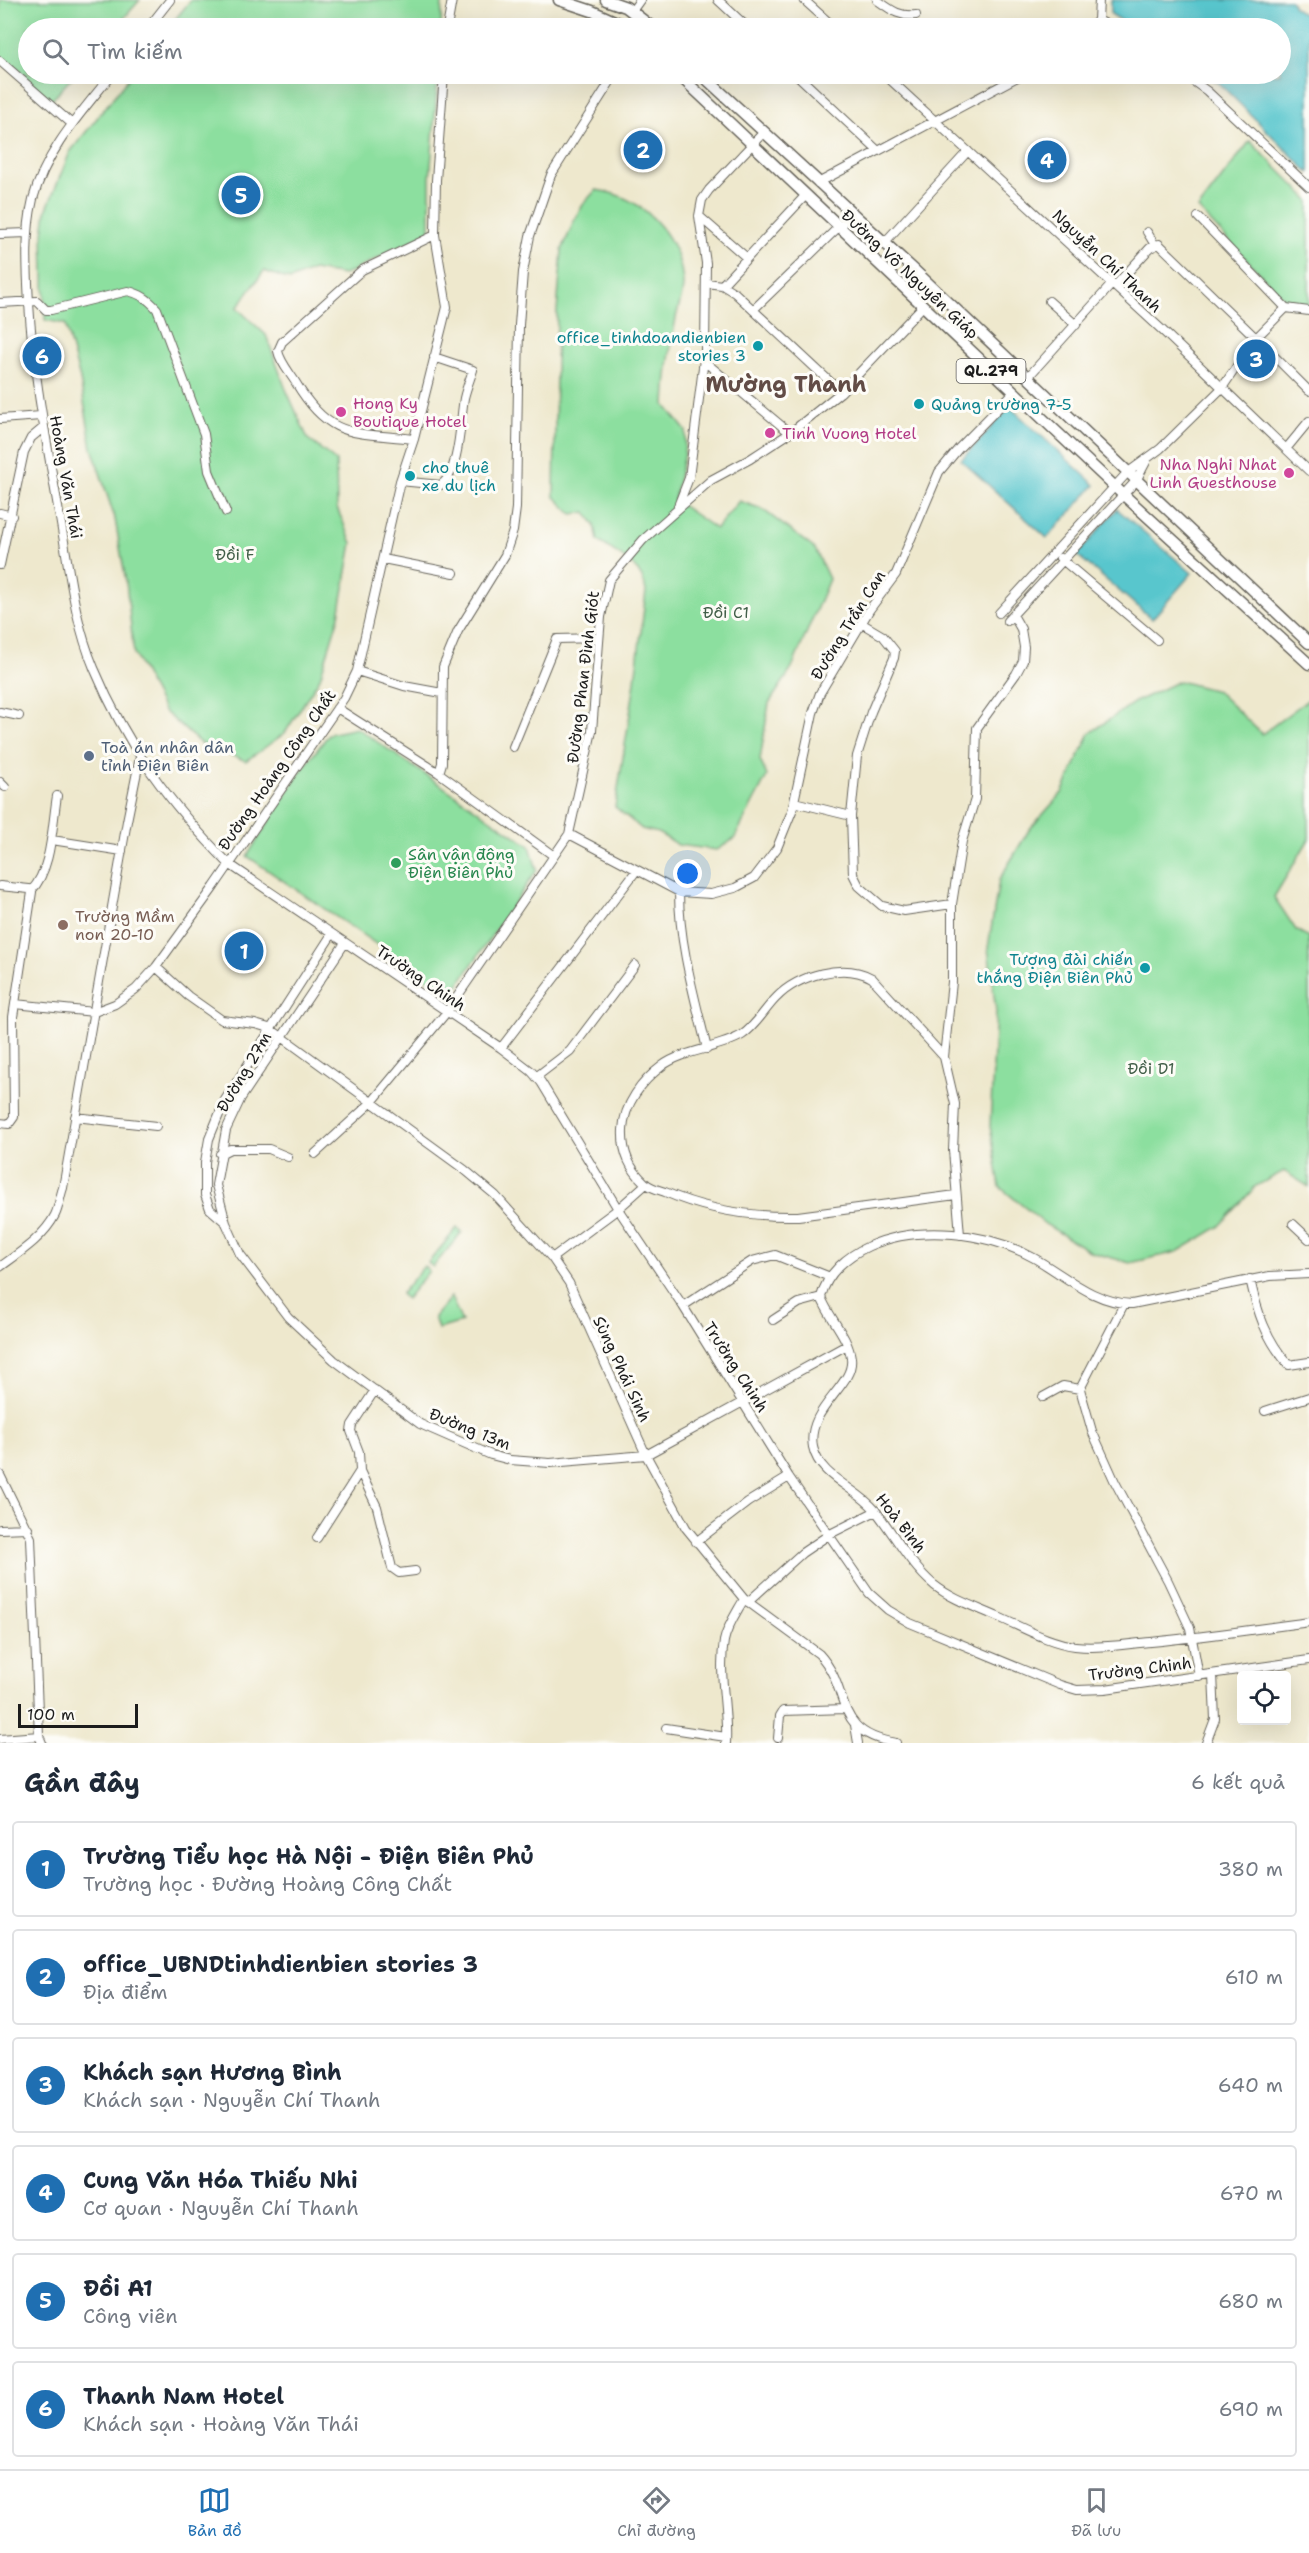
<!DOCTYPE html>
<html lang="vi">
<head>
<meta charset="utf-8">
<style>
  body { margin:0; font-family:"Shantell Sans",sans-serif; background:#f2f2f3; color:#1f2937 }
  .controls { position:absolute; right:18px; bottom:18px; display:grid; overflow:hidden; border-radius:6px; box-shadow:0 6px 24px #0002 }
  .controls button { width:54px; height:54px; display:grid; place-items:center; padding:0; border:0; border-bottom:2px solid #e0e1e3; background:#fff; color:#1f2937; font:30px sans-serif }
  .scale { position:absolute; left:18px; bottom:15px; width:120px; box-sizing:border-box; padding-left:6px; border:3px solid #1c1c1c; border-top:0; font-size:16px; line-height:21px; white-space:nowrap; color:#1c1c1c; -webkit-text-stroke:4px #fdfcf7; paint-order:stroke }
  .you { position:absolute; left:688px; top:874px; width:21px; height:21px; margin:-15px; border:4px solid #fff; border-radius:50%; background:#1a73e8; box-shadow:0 0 0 9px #1a73e833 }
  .badge { display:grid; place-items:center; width:39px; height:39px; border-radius:50%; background:#1f6fb2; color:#fff; font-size:20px; font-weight:700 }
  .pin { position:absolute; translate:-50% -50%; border:3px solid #fff; box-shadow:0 2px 6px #0006 }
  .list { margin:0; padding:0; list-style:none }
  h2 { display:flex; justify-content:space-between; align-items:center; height:78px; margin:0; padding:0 24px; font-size:26px }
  h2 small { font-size:20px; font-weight:400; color:#747a83 }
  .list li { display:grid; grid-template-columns:39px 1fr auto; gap:18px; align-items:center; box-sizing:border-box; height:96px; margin:0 12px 12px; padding:0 12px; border:2px solid #e0e1e3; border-radius:6px }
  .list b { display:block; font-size:22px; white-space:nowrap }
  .list p { margin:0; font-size:20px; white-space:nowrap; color:#747a83 }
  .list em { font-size:20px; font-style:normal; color:#747a83 }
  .icon { flex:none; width:33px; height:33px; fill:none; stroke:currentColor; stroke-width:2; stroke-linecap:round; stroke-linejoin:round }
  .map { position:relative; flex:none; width:1309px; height:1743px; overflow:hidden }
  .search { position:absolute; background:#fff; box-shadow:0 6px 24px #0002; left:18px; right:18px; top:18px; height:66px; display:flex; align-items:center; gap:15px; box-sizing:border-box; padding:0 21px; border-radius:33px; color:#747a83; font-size:22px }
  .sheet { height:726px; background:#fff }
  nav { display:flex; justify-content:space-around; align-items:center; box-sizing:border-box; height:84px; border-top:2px solid #e0e1e3; background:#fff; font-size:16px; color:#747a83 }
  nav a { display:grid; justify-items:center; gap:3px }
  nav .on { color:#1f6fb2 }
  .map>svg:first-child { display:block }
  .green { fill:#8cdf9f; stroke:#547e5e; stroke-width:1.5 }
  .water { fill:#58c6cd; stroke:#3a7174; stroke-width:1.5 }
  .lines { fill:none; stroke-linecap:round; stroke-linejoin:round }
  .minor-casing { stroke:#66635a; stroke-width:10 }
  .highway-casing { stroke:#66635a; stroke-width:13 }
  .minor { stroke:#fff; stroke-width:8 }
  .highway { stroke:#fff; stroke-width:10 }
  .culture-dot { fill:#0f9aa8; stroke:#fdfcf7; stroke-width:2 }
  .hotel-dot { fill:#d1479c; stroke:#fdfcf7; stroke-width:2 }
  .service-dot { fill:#5c6f8a; stroke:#fdfcf7; stroke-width:2 }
  .leisure-dot { fill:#2e9e5b; stroke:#fdfcf7; stroke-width:2 }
  .education-dot { fill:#8d6e63; stroke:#fdfcf7; stroke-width:2 }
  .labels { text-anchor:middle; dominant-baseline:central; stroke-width:6; stroke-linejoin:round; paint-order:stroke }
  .shield { fill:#fdfcf7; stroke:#605f5e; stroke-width:1.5 }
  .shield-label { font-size:15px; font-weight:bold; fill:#1c1c1c }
  .street-label { font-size:16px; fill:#1c1c1c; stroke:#fdfcf7 }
  .culture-label { font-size:16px; fill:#0d838f; stroke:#fdfcf7; text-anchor:end }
  .hotel-label { font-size:16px; fill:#b23c85; stroke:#fdfcf7; text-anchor:start }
  .park-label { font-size:16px; fill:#43604a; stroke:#fdfcf7 }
  .service-label { font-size:16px; fill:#4e5e75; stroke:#fdfcf7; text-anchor:start }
  .leisure-label { font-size:16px; fill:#27864d; stroke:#fdfcf7; text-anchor:start }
  .education-label { font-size:16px; fill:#785e54; stroke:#fdfcf7; text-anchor:start }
  .district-label { font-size:22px; font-weight:bold; fill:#624c46; stroke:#fdfcf7 }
</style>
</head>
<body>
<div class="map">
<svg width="1309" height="1743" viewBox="0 0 1309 1743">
  <rect width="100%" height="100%" fill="#fdfcf7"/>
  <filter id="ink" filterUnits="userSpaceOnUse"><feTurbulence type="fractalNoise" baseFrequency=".0167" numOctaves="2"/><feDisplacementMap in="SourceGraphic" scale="12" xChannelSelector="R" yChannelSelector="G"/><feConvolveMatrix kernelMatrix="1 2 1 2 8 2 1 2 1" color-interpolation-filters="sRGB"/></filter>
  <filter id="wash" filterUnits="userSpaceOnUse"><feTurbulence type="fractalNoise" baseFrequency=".008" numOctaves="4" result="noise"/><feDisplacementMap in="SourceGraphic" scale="24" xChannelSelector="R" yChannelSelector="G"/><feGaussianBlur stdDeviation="1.35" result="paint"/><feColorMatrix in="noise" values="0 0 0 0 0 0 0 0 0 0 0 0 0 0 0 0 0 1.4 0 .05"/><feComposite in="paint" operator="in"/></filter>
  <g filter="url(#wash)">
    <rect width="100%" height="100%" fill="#eee8cd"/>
    <!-- green -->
    <path class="green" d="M0,0H140L115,28H28V74H75L50,102L0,58Z
      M191,0H442L441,28H168Z
      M132,74H438L430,179V232L344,275L313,270L290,280L264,271L237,308L266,335L285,387L308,439L336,461L337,508L352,543L339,616L320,678L285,733L246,761L200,743L164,711L134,654L126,582L115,519L92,448L80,379L65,324L45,320L43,233L46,211L70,152Z
      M1250,141L1309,200V307L1291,306L1198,209Z
      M596,190C642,196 679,234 683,282C684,294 678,307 676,318C670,347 666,376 665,405L686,431L684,454L674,500L716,529L739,501L762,509L815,549L829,579L791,670L769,703L760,760L767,776L734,839L717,850L678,845L658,833L642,829L615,807L634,689L646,591C643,565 619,555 598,541L595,525L586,512L572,514L554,496L557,311L562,250L574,221L584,203Z
      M1179,681L1217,691L1262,734L1309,699V839L1274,897L1296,930L1309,937V1187L1284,1171L1256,1186L1219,1227L1177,1252L1130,1263L1091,1252L1045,1224L1000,1187L990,1126L996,1011L988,948L999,880L1029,830L1062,793L1090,733L1135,702Z
      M357,728L530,846L537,870L451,995L247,856L301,771L329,734Z
      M457,1228L462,1232L433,1267L428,1263Z
      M424,1266L429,1271L406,1299L401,1294Z
      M451,1297L462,1322L438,1329L434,1317Z"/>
    <!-- water -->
    <path class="water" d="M1111,0H1291L1294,7L1309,18V173L1219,83L1204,74H1280V28H1133L1111,14Z
      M1010,407L1095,485L1047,538L961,460Z
      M1117,509L1192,573L1152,619L1077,555Z"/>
  </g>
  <g filter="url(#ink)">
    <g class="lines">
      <defs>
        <path id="minor" d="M718,0L748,28
          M804,0L835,28
          M877,0C891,10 899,17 916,15
          M632,11L640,0
          M1098,20L1114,28
          M148,28L170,0
          M447,28L452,0
          M1091,28L1098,20L1099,0
          M0,61L72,124
          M112,74C82,112 46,150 33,199C25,233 27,268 29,303C33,374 47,443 59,513C69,565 73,618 94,668C127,747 169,803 229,864L501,1048L531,1071L541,1082L618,1209L683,1306L789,1477L869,1593L888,1610L910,1623L1060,1685L1077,1690L1105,1689L1309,1660
          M796,74L877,150
          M884,74L1161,329L1309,471
          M1183,74L1207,91L1309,187
          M818,183L1023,74
          M699,216L747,258
          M1198,217L1286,308L1309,311
          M1147,232L1155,245
          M0,234L28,233
          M884,243L968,151
          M706,283L722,285L735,293L841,392
          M722,285L805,196
          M1049,301L1076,325
          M0,303L37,301L46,310H51L128,291C141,294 148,299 157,309L204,434L209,471L226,512
          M1286,308L1256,338L1309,391
          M753,310L852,214
          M704,361L790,433
          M1028,377L1112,284
          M0,419L41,416
          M414,439C355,432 330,440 296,383C290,373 280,362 278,351L282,342L362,270L435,235
          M1286,449L1309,421
          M400,481L441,485C460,471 460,421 464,398C466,389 470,379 473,370L434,357
          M678,506L689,478L705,351L706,263L699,216L702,200L709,190L763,133
          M0,513L12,516
          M1060,558L1157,640
          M383,559L454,573
          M0,565L24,452L31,438L43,428
          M999,613L1127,473L1160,449L1222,388L1256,338L1159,244L1150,248L1115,286
          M1007,621L1136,481L1146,462
          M861,623L883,636L895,651L894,658L871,712L857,756L851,816L853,874L859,886L882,906L904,911L952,904
          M357,671L404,686L442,693
          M337,708L439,773L554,856
          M0,712L19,716
          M513,747L557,639L599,638
          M439,773L442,763L443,667L458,631L505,555L513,531L516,508L519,325L523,272L530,236L551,175L615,74
          M0,782L5,787
          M794,802L851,816
          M569,834L679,892L711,894L735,888L754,878L777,848L792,811L813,713L820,693L870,609L896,574L939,472L959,448L1014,392
          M52,840L122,851
          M0,886L29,889L32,892L13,1017L14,1117L9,1124L0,1123
          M31,891C52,870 52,825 57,796
          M679,892C679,945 695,998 707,1049
          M345,943L241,1098L226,1130L216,1185L226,1223L240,1254L288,1317L334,1360L420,1424L491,1455L510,1460L550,1463L646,1455L847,1345
          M156,967L188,996L222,1020L255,1024L269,1028L282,1037L465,1170L495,1195L552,1258L569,1283L646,1455L686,1528L744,1599L819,1654C853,1691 830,1732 896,1743
          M15,1004L94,1012L115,1004L136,989L156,967L214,887L344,698L357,671L400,481L414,439L447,307L435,235L436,180L444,74
          M501,1048L636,871
          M944,1057L872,978C844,962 798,975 776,998C765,1009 755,1027 742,1035C718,1049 683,1050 662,1066C642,1081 624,1104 623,1130C622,1150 629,1168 644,1182C649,1187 658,1190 665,1192C706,1210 753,1217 798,1216L956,1195
          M536,1077L570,1051L635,965
          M75,1117L156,1126
          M220,1154L230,1149H269L288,1157
          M315,1154L372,1102L446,1013L569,834L592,731L601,617L609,580L643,540L711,480L750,459L790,433L841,392L923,306
          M225,1222L210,1209L205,1195V1162L209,1139L225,1100L332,934
          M1293,1224L1309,1239
          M960,1235L953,1150L955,1104L944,1057L952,982V904L962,841L975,799L977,728L1016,674L1023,661L1024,647L1021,629L1013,615
          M552,1258L618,1209L646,1184
          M0,1267C19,1253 44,1237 55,1215C59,1207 60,1196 63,1188L127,821L140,757
          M1309,1274L1270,1276L1132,1304C1092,1302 1066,1276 1034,1258C987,1232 919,1224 869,1246C847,1256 827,1273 821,1297C829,1318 848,1336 851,1358C855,1386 806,1408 813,1447C819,1477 857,1488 875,1510C894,1534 910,1565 934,1585C953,1600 976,1607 998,1617C1022,1627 1049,1643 1075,1646C1100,1649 1126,1644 1151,1642C1204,1637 1257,1629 1309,1622
          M1250,1279C1257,1311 1266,1340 1289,1365L1309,1362
          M1124,1304L1080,1389L1092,1431L1115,1482L1168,1581L1190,1628L1199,1676
          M683,1306L752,1261L775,1255L830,1277
          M773,1320L799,1303L821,1297
          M375,1390L352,1425L351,1431L359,1452L360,1471L377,1507L392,1568L399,1573L415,1571
          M1043,1397L1063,1386L1080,1389
          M1265,1411L1309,1397
          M0,1475L31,1538L39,1736L42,1743
          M0,1529L28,1528
          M317,1538L360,1471
          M696,1542L748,1502L789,1477
          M748,1602L802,1553L830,1534L876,1511
          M855,1725L858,1743
          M666,1728L726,1737
          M778,1738L780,1716L783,1711L846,1709
          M0,1739L39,1736
          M726,1743C728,1709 718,1675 724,1641C727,1626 737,1612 744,1599
          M1206,1743L1215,1719L1213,1674"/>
        <path id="highway" d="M559,0L592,11L630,28
          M606,0L626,7L653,28
          M678,74L1115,487L1309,664
          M701,74L912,268L1309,643"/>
      </defs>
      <!-- minor casing -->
      <use href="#minor" class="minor-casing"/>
      <!-- highway casing -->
      <use href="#highway" class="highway-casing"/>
      <!-- minor -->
      <use href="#minor" class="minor"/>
      <!-- highway -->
      <use href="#highway" class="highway"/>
    </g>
  </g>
  <!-- markers -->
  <g class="culture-dot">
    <circle cx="758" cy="346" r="6"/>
    <circle cx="919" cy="404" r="6"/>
    <circle cx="410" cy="476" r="6"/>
    <circle cx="1145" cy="968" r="6"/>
  </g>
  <g class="hotel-dot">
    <circle cx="341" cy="412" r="6"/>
    <circle cx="770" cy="433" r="6"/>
    <circle cx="1289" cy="473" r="6"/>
  </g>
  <circle class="service-dot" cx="89" cy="756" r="6"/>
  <circle class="leisure-dot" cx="396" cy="863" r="6"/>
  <circle class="education-dot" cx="63" cy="925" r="6"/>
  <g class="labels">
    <!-- shield labels -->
    <rect class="shield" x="956.5" y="359" width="69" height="24" rx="4.5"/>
    <g class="shield-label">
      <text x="991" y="371">QL.279</text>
    </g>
    <!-- street labels -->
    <g class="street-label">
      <text transform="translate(1107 261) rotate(43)">Nguyễn Chí Thanh</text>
      <text transform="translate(910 274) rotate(43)">Đường Võ Nguyên Giáp</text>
      <text transform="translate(66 477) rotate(80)">Hoàng Văn Thái</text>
      <text transform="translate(848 625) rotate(-58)">Đường Trần Can</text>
      <text transform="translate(583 677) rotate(-83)">Đường Phan Đình Giót</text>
      <text transform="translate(277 770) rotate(-55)">Đường Hoàng Công Chất</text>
      <text transform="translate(421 978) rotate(34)">Trường Chinh</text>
      <text transform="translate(244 1072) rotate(-59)">Đường 27m</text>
      <text transform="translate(736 1367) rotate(57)">Trường Chinh</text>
      <text transform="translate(622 1369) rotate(65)">Sùng Phái Sinh</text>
      <text transform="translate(470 1429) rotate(22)">Đường 13m</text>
      <text transform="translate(901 1523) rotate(52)">Hoà Bình</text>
      <text transform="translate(1140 1669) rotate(-7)">Trường Chinh</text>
    </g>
    <!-- culture labels -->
    <g class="culture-label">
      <text x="746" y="337">office_tinhdoandienbien<tspan x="746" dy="18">stories 3</tspan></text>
      <text x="931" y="404" text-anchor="start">Quảng trường 7-5</text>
      <text x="422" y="467" text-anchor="start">cho thuê<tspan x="422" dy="18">xe du lịch</tspan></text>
      <text x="1133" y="959">Tượng đài chiến<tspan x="1133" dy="18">thắng Điện Biên Phủ</tspan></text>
    </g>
    <!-- hotel labels -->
    <g class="hotel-label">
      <text x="353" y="403">Hong Ky<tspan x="353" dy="18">Boutique Hotel</tspan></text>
      <text x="782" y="433">Tinh Vuong Hotel</text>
      <text x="1277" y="464" text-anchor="end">Nha Nghi Nhat<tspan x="1277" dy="18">Linh Guesthouse</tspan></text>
    </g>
    <!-- park labels -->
    <g class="park-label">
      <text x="235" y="554">Đồi F</text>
      <text x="726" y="612">Đồi C1</text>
      <text x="1151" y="1068">Đồi D1</text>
    </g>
    <!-- service labels -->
    <g class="service-label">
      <text x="101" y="747">Toà án nhân dân<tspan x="101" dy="18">tỉnh Điện Biên</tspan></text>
    </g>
    <!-- leisure labels -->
    <g class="leisure-label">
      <text x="408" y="854">Sân vận động<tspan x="408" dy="18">Điện Biên Phủ</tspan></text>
    </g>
    <!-- education labels -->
    <g class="education-label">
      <text x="75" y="916">Trường Mầm<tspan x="75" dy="18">non 20-10</tspan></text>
    </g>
    <!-- district labels -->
    <g class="district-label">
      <text x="786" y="384">Mường Thanh</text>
    </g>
  </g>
</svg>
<div class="controls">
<button><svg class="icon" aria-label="locate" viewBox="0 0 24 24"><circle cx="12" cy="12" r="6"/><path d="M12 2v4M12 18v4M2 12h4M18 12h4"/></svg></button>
</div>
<div class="scale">100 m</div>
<div class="you"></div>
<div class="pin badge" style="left:244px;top:951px">1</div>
<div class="pin badge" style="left:643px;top:150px">2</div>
<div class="pin badge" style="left:1256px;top:359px">3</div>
<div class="pin badge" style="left:1047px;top:160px">4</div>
<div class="pin badge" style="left:241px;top:195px">5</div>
<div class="pin badge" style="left:42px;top:356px">6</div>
<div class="search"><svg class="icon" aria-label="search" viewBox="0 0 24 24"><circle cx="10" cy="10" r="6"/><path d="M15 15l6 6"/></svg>Tìm kiếm</div>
</div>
<section class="sheet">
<h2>Gần đây<small>6 kết quả</small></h2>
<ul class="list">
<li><span class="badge">1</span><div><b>Trường Tiểu học Hà Nội - Điện Biên Phủ</b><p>Trường học · Đường Hoàng Công Chất</p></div><em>380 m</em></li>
<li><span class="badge">2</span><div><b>office_UBNDtinhdienbien stories 3</b><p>Địa điểm</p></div><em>610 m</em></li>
<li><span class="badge">3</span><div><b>Khách sạn Hương Bình</b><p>Khách sạn · Nguyễn Chí Thanh</p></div><em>640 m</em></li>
<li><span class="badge">4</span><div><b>Cung Văn Hóa Thiếu Nhi</b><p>Cơ quan · Nguyễn Chí Thanh</p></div><em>670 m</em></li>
<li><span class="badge">5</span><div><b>Đồi A1</b><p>Công viên</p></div><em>680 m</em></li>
<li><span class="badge">6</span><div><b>Thanh Nam Hotel</b><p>Khách sạn · Hoàng Văn Thái</p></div><em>690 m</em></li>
</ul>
</section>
<nav>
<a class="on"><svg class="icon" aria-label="map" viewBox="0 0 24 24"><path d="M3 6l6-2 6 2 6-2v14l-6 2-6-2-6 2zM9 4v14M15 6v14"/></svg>Bản đồ</a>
<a><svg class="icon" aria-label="directions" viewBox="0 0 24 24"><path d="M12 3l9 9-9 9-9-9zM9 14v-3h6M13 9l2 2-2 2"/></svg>Chỉ đường</a>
<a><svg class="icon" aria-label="saved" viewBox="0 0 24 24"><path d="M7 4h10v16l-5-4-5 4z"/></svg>Đã lưu</a>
</nav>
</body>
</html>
